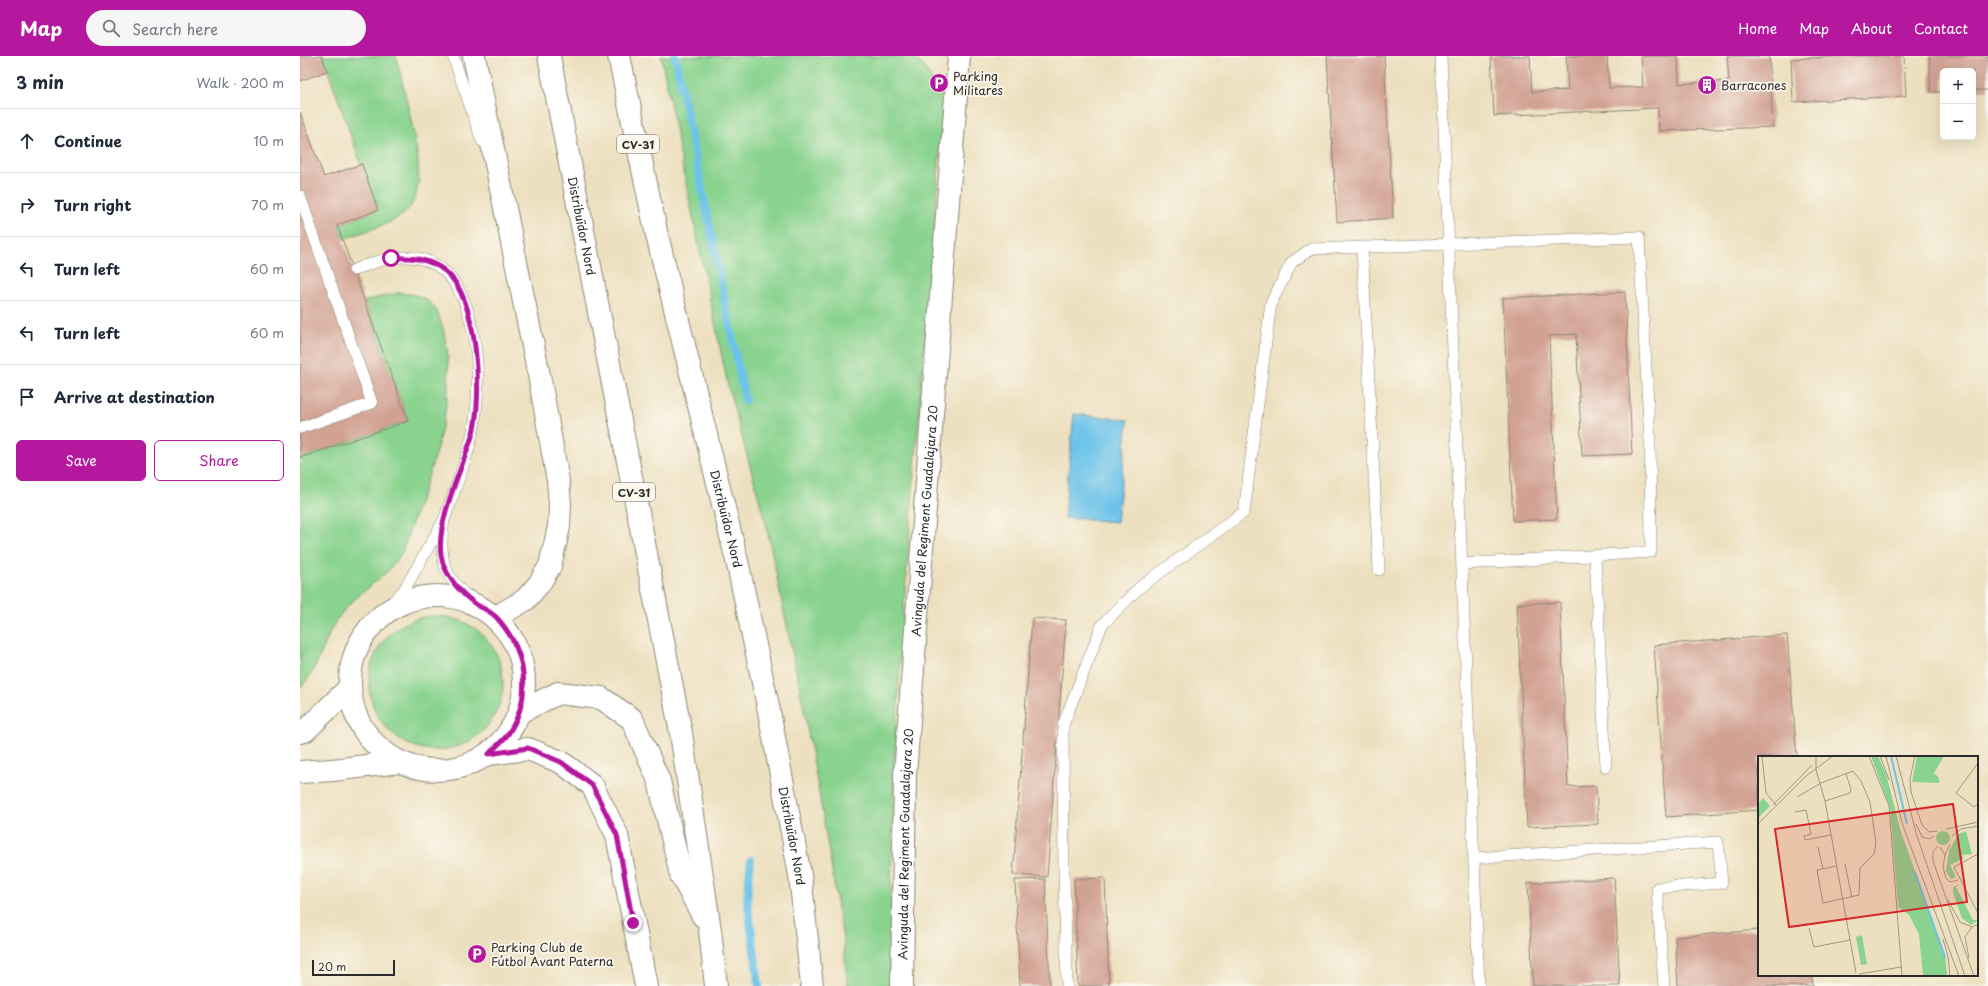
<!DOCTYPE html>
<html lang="en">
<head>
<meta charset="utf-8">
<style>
  body { margin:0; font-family:"Playpen Sans",sans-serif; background:#f6f6f7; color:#1f2937 }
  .controls { position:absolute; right:12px; top:12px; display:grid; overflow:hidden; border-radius:6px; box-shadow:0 4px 16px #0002 }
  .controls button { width:36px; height:36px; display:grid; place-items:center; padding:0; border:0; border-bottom:1px solid #e0e1e3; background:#fff; color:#1f2937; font:20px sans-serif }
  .scale { position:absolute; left:12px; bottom:10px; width:83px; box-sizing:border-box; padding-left:4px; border:2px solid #2b2b2b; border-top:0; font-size:11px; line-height:14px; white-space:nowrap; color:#2b2b2b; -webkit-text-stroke:3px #fbf7ec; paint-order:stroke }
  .stop { position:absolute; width:12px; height:12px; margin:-9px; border:3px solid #b5179e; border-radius:50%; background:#fff }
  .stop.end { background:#b5179e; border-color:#fff; box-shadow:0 1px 4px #0008 }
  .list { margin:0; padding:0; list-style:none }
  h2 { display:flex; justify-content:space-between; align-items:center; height:52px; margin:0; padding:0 16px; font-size:17px }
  h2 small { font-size:13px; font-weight:400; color:#747a83 }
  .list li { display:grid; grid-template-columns:26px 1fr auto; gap:12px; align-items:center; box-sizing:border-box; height:64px; padding:0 16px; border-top:1px solid #e0e1e3 }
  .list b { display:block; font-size:15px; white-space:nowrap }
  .list em { font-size:13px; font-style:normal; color:#747a83 }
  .actions { display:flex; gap:8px; padding:12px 16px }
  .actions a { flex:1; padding:9px 0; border:1px solid #b5179e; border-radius:6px; text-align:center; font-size:14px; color:#b5179e }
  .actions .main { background:#b5179e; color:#fff }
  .icon { flex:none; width:22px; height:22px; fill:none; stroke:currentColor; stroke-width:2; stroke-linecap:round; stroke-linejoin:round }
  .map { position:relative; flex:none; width:1688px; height:930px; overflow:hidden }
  header { display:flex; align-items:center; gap:24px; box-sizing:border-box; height:56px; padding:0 20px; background:#b5179e; color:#fff }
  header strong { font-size:19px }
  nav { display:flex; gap:22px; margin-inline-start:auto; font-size:14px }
  .search { width:280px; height:36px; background:#f6f6f7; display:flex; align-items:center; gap:10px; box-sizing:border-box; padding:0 14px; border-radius:22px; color:#747a83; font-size:15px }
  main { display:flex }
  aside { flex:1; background:#fff }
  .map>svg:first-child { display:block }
  .green { fill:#8ad38f; stroke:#5a7f5d }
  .water { fill:#6cc3e9; stroke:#4c778a }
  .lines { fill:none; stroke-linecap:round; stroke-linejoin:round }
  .stream { stroke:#6cc3e9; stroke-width:8 }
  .building { fill:#d1a193 }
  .lane-casing { stroke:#8c8676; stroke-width:12 }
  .secondary-casing { stroke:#8c8676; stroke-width:24 }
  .primary-casing { stroke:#8c8676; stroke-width:24 }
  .highway-casing { stroke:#8c8676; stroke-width:24 }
  .lane { stroke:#fff; stroke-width:11 }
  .secondary { stroke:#fff; stroke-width:22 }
  .primary { stroke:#fff; stroke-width:22 }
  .highway { stroke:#fff; stroke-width:22 }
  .route { stroke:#b5179e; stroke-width:5 }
  .labels { text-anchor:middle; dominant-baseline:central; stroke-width:3.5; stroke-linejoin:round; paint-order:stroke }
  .shield { fill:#fbf7ec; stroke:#696865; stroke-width:1 }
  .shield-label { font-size:11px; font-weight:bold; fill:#2b2b2b }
  .poi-label { font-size:12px; fill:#2b2b2b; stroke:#fbf7ec; text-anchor:start }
  .street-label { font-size:12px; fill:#2b2b2b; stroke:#fbf7ec }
  .inset-river { fill:none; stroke:#6cc3e9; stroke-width:2 }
  .inset-road { fill:none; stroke:#9f9884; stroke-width:1 }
  .view { fill:#d62828; fill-opacity:0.15; stroke:#d62828; stroke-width:2 }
  .inset-edge { fill:none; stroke:#2b2b2b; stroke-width:2 }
</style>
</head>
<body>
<header>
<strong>Map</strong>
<div class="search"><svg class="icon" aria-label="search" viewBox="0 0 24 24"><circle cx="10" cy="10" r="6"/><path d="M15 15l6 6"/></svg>Search here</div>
<nav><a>Home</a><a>Map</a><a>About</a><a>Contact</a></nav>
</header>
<main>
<aside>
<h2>3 min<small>Walk · 200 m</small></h2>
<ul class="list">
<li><svg class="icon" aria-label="ahead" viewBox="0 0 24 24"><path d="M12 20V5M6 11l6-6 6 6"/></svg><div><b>Continue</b></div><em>10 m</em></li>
<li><svg class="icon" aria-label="right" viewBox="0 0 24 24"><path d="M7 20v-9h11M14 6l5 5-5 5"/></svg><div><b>Turn right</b></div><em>70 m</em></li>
<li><svg class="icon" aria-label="left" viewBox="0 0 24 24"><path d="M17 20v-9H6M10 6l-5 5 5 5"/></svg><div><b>Turn left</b></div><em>60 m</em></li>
<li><svg class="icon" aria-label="left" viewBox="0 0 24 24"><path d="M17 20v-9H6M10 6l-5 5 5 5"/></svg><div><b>Turn left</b></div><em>60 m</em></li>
<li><svg class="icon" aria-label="arrive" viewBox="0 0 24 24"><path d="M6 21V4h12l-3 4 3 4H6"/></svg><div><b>Arrive at destination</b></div></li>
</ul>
<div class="actions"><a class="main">Save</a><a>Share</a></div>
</aside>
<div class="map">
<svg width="1688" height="930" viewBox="0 0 1688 930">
  <rect width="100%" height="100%" fill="#fbf7ec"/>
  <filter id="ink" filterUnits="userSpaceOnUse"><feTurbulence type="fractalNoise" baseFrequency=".025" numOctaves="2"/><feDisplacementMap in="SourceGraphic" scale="8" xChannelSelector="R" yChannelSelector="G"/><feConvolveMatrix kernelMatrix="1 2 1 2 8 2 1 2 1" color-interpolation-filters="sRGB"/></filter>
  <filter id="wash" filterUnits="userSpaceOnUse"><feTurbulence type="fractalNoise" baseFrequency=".012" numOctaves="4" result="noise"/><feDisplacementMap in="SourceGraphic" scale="16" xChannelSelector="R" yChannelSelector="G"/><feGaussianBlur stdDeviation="0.9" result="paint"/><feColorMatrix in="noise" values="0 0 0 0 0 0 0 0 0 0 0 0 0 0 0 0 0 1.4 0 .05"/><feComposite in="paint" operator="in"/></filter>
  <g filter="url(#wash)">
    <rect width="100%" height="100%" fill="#ede0c0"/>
    <!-- green -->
    <path class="green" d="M23,0H96C104,35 114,70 118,105C120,121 118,146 105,157C93,168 59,177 43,183L38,169L77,154Z
      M361,0H609L623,9L644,44L602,572L595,695L591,827L590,930H548L543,883L519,736L502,644L466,468L428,330L385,123Z
      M98,237C131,238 138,251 145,281C160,352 124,429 102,496C87,524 55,536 38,562C22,586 21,610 0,632V402L108,365L65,245Z
      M69 627a67 67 0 1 1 134 0a67 67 0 1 1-134 0Z"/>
    <!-- water -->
    <path class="water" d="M774,358L828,364L817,466L764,462Z"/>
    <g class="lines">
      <!-- stream -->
      <path class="stream" d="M375,0L445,344
        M451,804L447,843L459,930"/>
    </g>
    <g id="blocks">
      <!-- building -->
      <path class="building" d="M0,0H22L27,15L0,25Z
        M1027,0H1084L1093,162L1037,166Z
        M1191,0H1230L1232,36L1268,34L1266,0H1307L1309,32L1343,31L1341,0H1378L1379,28L1429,25L1427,0H1469L1473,71L1359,75L1358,52L1194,60Z
        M1545,0H1604L1606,40L1493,46L1491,3Z
        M1629,0H1688V34H1673V15H1643V36H1631Z
        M0,56L24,121L62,108L78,154L37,169L108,365L0,402Z
        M1325,236L1332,398L1282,400L1276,278L1249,280L1257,463L1213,465L1203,242Z
        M1260,546L1268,731L1296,730L1298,768L1227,771L1217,548Z
        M732,562L766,564L747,821L713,819Z
        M1487,579L1497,701H1459V754L1366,761L1354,589Z
        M805,822L809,930H778L774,823Z
        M1314,822L1320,930H1233L1228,827Z
        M745,823L750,930H720L715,824Z
        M1459,874V919H1512L1513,930H1378L1375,881Z"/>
    </g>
  </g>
  <g filter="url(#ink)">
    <use href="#blocks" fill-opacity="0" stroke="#8c8676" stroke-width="1"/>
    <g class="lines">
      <defs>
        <path id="lane" d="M153,0L182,85
          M1141,0L1179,930
          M0,140L72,347L0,372
          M1062,191L1079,514
          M54,214C78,204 105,195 130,206C180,227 183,330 173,375C167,405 154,435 144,464
          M1295,500L1306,711
          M80,560L104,534L144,464C138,505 143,521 176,548
          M1174,802L1418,786L1422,827L1357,832L1364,930
          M767,930L764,818L763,669L802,569L840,531L944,456L971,247L992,206L1011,193L1339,181L1350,387L1351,496L1162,508"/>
        <g id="secondary">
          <path d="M174,0L240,324L258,425L260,448L259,471L250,510L239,528L225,544L196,561"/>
          <path d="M0,676L5,675L49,632"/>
          <path d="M0,716L33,714L99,706"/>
          <path id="s1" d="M602,930L605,719L659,0"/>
        </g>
        <path id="primary" d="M50 627a87 87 0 1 1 174 0a87 87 0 1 1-174 0Z
          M189,698L228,693L261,706L292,729L317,779L346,930"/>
        <g id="highway">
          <path id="s2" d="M249,0L381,677L410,874L416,930"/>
          <path id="s3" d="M319,0L356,175L438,509L468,650L500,819L512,930"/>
          <path d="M220,656L258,637L301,642L332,663L359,725L381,819L403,860"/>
        </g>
      </defs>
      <!-- lane casing -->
      <use href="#lane" class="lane-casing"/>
      <!-- secondary casing -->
      <use href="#secondary" class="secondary-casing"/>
      <!-- primary casing -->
      <use href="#primary" class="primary-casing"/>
      <!-- highway casing -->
      <use href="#highway" class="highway-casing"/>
      <!-- lane -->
      <use href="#lane" class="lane"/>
      <!-- secondary -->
      <use href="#secondary" class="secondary"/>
      <!-- primary -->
      <use href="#primary" class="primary"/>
      <!-- highway -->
      <use href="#highway" class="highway"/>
    </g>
  </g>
  <g class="lines" filter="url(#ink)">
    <!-- route -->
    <path class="route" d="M91,202C110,201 129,202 145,215C178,241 183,339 173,377C163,411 136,464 141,499C144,519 161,538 177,549C184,553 192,556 197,562C227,595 233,641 208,678C203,685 195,691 189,698L228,692L261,706L292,729L317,779L333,867"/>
  </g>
  <!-- icons -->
  <defs>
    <symbol id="parking-disc" viewBox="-11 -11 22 22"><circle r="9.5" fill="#b5179e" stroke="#fbf7ec"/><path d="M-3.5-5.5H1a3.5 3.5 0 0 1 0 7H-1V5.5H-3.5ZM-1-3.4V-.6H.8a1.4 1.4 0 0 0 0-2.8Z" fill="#fff"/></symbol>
    <symbol id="building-disc" viewBox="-11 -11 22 22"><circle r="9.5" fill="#b5179e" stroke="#fbf7ec"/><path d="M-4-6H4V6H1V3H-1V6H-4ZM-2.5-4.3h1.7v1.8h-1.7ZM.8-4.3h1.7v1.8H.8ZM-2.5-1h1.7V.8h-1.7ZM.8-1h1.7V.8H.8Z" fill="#fff"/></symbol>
  </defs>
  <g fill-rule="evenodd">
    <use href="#parking-disc" x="628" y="16" width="22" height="22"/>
    <use href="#building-disc" x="1396" y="18" width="22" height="22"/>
    <use href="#parking-disc" x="166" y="887" width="22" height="22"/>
  </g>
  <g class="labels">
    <!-- shield labels -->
    <g class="shield">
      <rect x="317" y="79" width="42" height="18" rx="3"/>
      <rect x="313" y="427" width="42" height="18" rx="3"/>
    </g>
    <g class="shield-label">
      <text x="338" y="88">CV-31</text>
      <text x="334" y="436">CV-31</text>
    </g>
    <!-- poi labels -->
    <g class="poi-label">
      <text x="653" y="20">Parking<tspan x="653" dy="14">Militares</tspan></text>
      <text x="1421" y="29">Barracones</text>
      <text x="191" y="891">Parking Club de<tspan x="191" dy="14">Fútbol Avant Paterna</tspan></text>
    </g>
    <!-- street labels -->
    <g class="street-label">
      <text stroke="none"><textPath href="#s2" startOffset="173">Distribuïdor Nord</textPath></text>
      <text stroke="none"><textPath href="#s3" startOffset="475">Distribuïdor Nord</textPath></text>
      <text stroke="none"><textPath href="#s1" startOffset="466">Avinguda del Regiment Guadalajara 20</textPath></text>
      <text stroke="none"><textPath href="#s3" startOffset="799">Distribuïdor Nord</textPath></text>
      <text stroke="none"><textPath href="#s1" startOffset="142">Avinguda del Regiment Guadalajara 20</textPath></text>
    </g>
  </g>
  <!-- overview -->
  <g transform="translate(1458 700)">
    <rect width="220" height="220" fill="#ede0c0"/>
    <path d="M113,0H120L128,18L143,76L187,198L189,220H165L161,178L151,159L140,151L132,52ZM159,0H186L176,17L181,22V27L154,26ZM5,42L12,50L0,62V48ZM178 82a7 7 0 1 1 14 0a7 7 0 1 1-14 0ZM208,75L214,98L204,99L206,102L192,109L198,121L193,123L188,115L191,95L200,78ZM202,128L198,131L215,164H220L213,169L204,162L195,137V131ZM104,179L109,208L103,209L98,181Z" fill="#8ad38f"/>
    <path class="inset-river" d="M133,0L149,68M157,116L187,202"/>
    <path class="inset-road" d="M4,0L8,37L18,49M111,0L131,50L144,220M122,0L131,24M128,0L144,67L201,220M138,0L159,80L207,220M157,0L152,23L153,36L164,69L171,76L179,75M58,1V14L67,45L98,217M220,7L198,37L216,51L220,48M39,41L63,27L95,15L103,25L112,46L118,87L116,98L102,112L101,139L65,147L59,114L79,110M67,45L92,37L93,33L88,18M15,49L54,9M37,56L48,54L53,78L46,80L47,84L73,79M0,68L48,20L75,0M158,68L164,81L172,83L176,80M188,73L220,66M194,80L203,73L220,70M180,90L175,96V105L216,220M60,91L65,113M182,91L187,99L192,88M220,98L196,111L220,157M187,99L185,111L188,122L192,126L200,124M87,108L94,142M190,144L202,166L214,171M51,172L56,191L92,184M185,183L190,201L192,220M211,202L207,181L214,171L220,168M101,218L143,211"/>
    <path class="view" d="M195,48L209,146L31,171L17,73Z"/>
    <rect width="220" height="220" class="inset-edge"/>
  </g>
</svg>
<div class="controls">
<button>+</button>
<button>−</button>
</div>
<div class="scale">20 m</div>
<div class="stop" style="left:91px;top:202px"></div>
<div class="stop end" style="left:333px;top:867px"></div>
</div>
</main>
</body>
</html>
